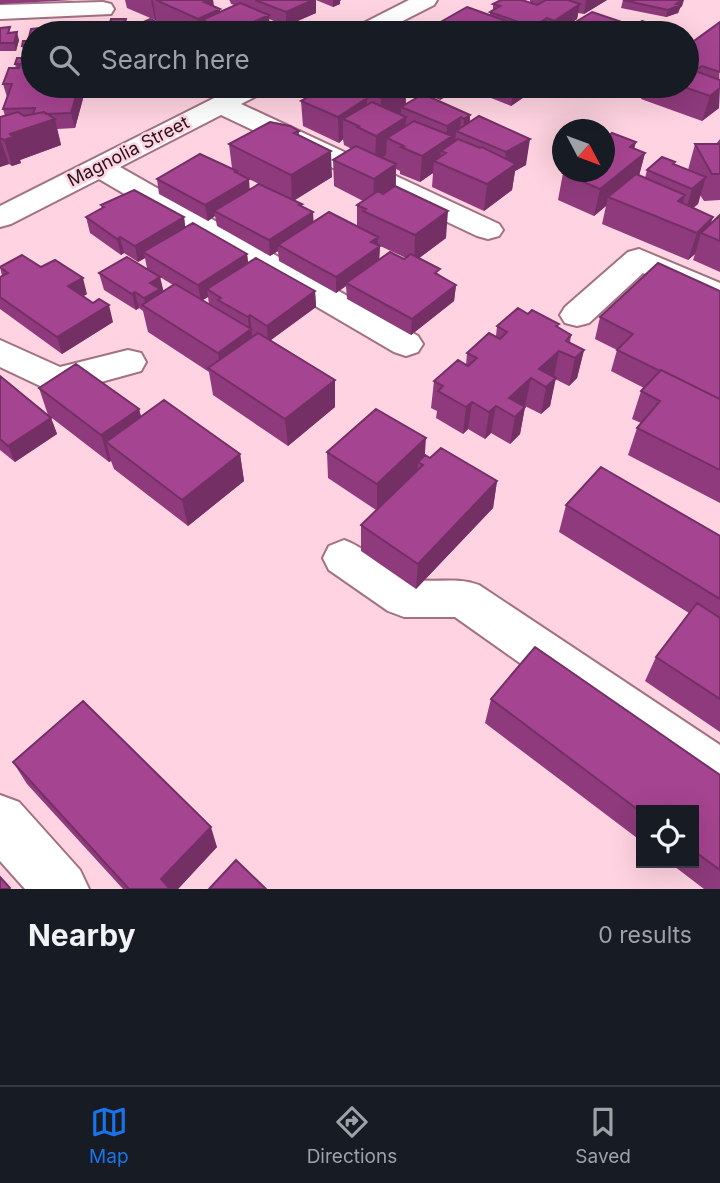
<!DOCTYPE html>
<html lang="en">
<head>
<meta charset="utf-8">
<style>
  body { margin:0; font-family:Inter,sans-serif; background:#242831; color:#f1f3f6 }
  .controls { position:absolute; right:21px; bottom:21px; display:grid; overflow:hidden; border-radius:0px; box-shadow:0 7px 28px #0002 }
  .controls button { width:63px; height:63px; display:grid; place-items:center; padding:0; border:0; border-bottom:2px solid #363941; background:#171b24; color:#f1f3f6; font:35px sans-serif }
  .compass { position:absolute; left:552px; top:119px; width:63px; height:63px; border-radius:50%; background:#171b24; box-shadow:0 7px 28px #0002; rotate:131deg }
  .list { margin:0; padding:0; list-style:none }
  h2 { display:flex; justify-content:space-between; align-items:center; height:91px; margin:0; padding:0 28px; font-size:30px }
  h2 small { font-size:23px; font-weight:400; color:#9ea1a6 }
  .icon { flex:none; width:38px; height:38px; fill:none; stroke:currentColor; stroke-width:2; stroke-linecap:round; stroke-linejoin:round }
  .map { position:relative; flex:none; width:720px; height:889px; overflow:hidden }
  .search { position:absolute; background:#171b24; box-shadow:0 7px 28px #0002; left:21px; right:21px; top:21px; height:77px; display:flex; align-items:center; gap:18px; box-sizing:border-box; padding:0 24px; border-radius:38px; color:#9ea1a6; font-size:26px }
  .sheet { height:196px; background:#171b24 }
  nav { display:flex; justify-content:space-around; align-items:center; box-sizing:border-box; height:98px; border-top:2px solid #363941; background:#171b24; font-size:19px; color:#9ea1a6 }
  nav a { display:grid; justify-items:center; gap:4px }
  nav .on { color:#1a73e8 }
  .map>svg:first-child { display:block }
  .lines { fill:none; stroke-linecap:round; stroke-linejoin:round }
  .minor-casing { stroke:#a27182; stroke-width:4 }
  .minor { fill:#fff; fill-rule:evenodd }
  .wall { fill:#8e3a7c; fill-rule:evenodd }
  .shaded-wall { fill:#743065 }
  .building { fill:#a54490; stroke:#743065; stroke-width:2 }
  .labels { text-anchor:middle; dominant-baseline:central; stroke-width:5; stroke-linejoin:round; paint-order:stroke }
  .far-street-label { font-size:18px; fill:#26131a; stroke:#ffd3e1 }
</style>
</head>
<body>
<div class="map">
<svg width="720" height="889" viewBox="0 0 720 889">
  <rect width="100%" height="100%" fill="#ffd3e1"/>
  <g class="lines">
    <defs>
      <path id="minor" d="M409,0H437L434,5L379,33H350L354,28Z
        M103,2L111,4L114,9L111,14L0,19V5Z
        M238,86H270L266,91L241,104L499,224L503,230L499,236L488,239L477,236L221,115L120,167L418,336L423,344L418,352L406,356L394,352L99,179L11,224L0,227V206Z
        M639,249L720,283V305L643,273L589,323L577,326L565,323L560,315L565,307L628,252Z
        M0,340L60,367L128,350L141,353L146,362L141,371L57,394L0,367Z
        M344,540C367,548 395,575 412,579C434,584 455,576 479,585L720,745V799L702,792L455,617H404L388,611L329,570L323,558L329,546Z
        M0,795L19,802L80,870L89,889H25L0,861Z"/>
    </defs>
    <!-- minor casing -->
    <use href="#minor" class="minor-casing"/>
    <!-- minor -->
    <use href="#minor" class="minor"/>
  </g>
  <!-- wall -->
  <path class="wall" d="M0,0H74L0,4Z
    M125,0H213L214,6L220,12L234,5L231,4L230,1L229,0H341L340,1V4L333,7L316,0V13L286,26L269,19L270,33H140L138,32L137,25L156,22V20H155L127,8Z
    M530,0H607L584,14L578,13L577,19L555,33H431L432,27L490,15V12L493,10V4L530,3Z
    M623,0L682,6L680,8L678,13L666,17L621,8Z
    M720,22L719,108L702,121L641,99L645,86H687Z
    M574,23L618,29L611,33H579L573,31Z
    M0,28L11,33L19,40L16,51H0Z
    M28,41L33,86L84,95L75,128L57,129L61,145L20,160L21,163L12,166L9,164L0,167V117L5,116L3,109L7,97L3,84L16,68L15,64L22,58L24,53L22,46Z
    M90,86H161L91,90Z
    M340,86H402L406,88V104L470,115V122L526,165L515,171L512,190L484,211L432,187L433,173L420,182L400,174V171L396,169V187L446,238L419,258L440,275L456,285L454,301L411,335L347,299L346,286L336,293L279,261L278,251L270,256L217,226L215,216L208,221L159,194L157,179L232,168L229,144L299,131V136L332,177L294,200L302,206L313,222L357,226V205L363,201L334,186L333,160L352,149L344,145L343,139L339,143L303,126L301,101ZM237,173L259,184L250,189ZM378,245L406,258L404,259H379L380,246Z
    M406,86H463L440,100Z
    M487,86H531L530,93L511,106L486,96Z
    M720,139V200L704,201L700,195L698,204L693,208L711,224L720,215V272L693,260L695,254L688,260L602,224L606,206L594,216L558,200L563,173L634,149L645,153L639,176L645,178L647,170L674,165L688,170L695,144H716Z
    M101,205L184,217L185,228L247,254L248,263L315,291L316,307L271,340L335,380V407L288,446L213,395L209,372L148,332L143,311L139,308L136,310L104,290L99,273L147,268L145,258L138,262L124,253L121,255L90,233L86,217L102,208ZM160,277L173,285L163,291ZM208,297L209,304L203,300Z
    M0,267H41L87,294L83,296L113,322L62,354L0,309V277L2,276Z
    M720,291V503L628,455L637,428L641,423L632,419L641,391L644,388L611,371L617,350L595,339L600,317Z
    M497,326L558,328L571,335L570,343L584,350L577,378L569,386L555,379L550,406L541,414L525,406V407L520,434L510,444L491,433L485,439L468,429L463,434L436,418L437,411L431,408L434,381L466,365L467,353L496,336Z
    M0,376L51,418L57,434L15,462L0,450Z
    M39,388L139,409L141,417L240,454L244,481L188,526L114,469L111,461L109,462L48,415Z
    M327,452L424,456L497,481L493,508L416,589L361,551V525L376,510L328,478Z
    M566,505L720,536V732L645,681L656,657L689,613L559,532Z
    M491,699L720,775V889H704L670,863H694V810H641V841L485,723Z
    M13,762L217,847L178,889H123L27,784Z"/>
  <!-- shaded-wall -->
  <path class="shaded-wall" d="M151,0H153L156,20H155Z
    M209,0H213L214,12L220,9L222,28L202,20L204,33H199L198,19L204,2Z
    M313,0H316V13L286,26V12Z
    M333,0H341L340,1V4L333,7Z
    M586,0H607L584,14Z
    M682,0H684L682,6L680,8L678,13L666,17L668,10Z
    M580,4L577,19L555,33H552L554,21Z
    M269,15L270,33H232V32Z
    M547,18L545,33H532L533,27Z
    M619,21L618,29L611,33H602Z
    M509,22L508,33H493V31Z
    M17,32L19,40L16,51L14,43Z
    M79,86H82L84,95L75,128L71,113Z
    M441,86H463L440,100Z
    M514,86H531L530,93L511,106Z
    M406,88L405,109L401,107V115L381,124V98Z
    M720,88L719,108L702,121L710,96Z
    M367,98V123L359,126L343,119V139L339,143L338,117Z
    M470,115L468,136L463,134L464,119Z
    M406,117L405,143L387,138L386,155L375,162L376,136Z
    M461,117L460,132L456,131L455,146L446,153L441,151L440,164L434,161L433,173L420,182L422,156L446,140L447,126Z
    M55,119L61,145L20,160L21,163L12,166L4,140L10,134Z
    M0,138L9,164L0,167Z
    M530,139L526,165L515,171L512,190L484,211L487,184L504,172L506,152Z
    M636,142L630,165L645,153L638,179L608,197L606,206L594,216L600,189L630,147Z
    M331,151L332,177L292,202L291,175Z
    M396,164L395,191L373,206L374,179Z
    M237,171L239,185L249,179L250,195L214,211L215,216L208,221L205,205Z
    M706,177L698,204L684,216L692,189Z
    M685,195L677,222L678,201Z
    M302,204L303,219L313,212L314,228L278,245V251L270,256L269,240Z
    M448,211L446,238L414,262L415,235Z
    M184,217L186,233L143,252L145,258L138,262L135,246Z
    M713,217L707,235L701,233L695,254L688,260L697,233Z
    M120,237L124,253L121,255L117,239Z
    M378,237V248L380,246L379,263L346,283V286L336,293V277L371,242Z
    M247,254L249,270L207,289L208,297L201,301L198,285Z
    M160,277L164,293L147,308L144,298L150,283Z
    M83,278L87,294L73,303L68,286Z
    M456,285L454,301L411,335L412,319Z
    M315,291L316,307L268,342L267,326Z
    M135,292L139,308L136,310L132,294Z
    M109,305L113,322L62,354L57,337Z
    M250,315L254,356L222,377L218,353L249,330L248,317Z
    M584,350L577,378L569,386L575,358Z
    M559,351L554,378L539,369Z
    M531,378L525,406L514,416L509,398Z
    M556,378L550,406L541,414L546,387Z
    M335,380V407L288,446L285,419Z
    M472,402L468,429L463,434L466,407Z
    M496,406L491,433L485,439L489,412Z
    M525,407L520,434L510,444L515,417Z
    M139,409L146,436L106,442L111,461L109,462L101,435Z
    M51,418L57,434L15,462L8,446Z
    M426,438L424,466L418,462L417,472L377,511V484Z
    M240,454L244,481L188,526L182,500Z
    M497,481L493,508L416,589L418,564Z
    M211,827L217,847L178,889H165L161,879Z"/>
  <!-- building -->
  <path class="building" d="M156,0H209L204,2L220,9L198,19Z
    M255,0H313L286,12Z
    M501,0H522L537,5L546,0H568L580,4L554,21L547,18L533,27L490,12L500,6L493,4Z
    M623,0H682L676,4L680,5L668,10Z
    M240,3L269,15L232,32L202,20Z
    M467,7L509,22L493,31L498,33H453L432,27Z
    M592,12L619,21L602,33L574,23Z
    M111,19H126L124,26H132L135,31V33H107Z
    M150,19L181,33H143L140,32L147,29L137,25Z
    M642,21L677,33H625Z
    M720,22V72L702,66L695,71L720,80V88L710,96L681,86H687V46Z
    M10,27L8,33L17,32L14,43H0V28Z
    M42,28L40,33H33V50L24,51L26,45L22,46L23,41H28L31,29Z
    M33,50V86H79L71,113L46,114L44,112L33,114L35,108L3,109L12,84H3L9,68H19L20,64H15L17,58H22L25,51Z
    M328,86H339L367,98L338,117L301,101Z
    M350,86H402L406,88L381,98Z
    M423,94L470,115L464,119L461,117L447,126L401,107Z
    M372,102L406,117L376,136L357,127L359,126L343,119Z
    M18,112L24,116L44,112L55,119L10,134L13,137L4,140L0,138V117Z
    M479,116L530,139L506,152L456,131Z
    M414,121L452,136L422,156L401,147L404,146L387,138Z
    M270,122L290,126L299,131L294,133L331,151L291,175L229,144Z
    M612,133L636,142L630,147L645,153L600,189L563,173L565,172H605V139Z
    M458,139L480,148L482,147L516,164L487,184L434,161L446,153L441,151Z
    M695,144H720V174H712Z
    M356,146L396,164L374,179L333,160Z
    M200,154L237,171L235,172L249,179L205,205L157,179Z
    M662,157L675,162L673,164L706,177L692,189L647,170Z
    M636,174L685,195L678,201L713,217L697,233L608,197Z
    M259,184L302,204L299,205L313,212L269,240L214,211Z
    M395,186L448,211L415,235L363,211L366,209L357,205L378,191L383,194Z
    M134,190L184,217L135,246L120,237L117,239L86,217L104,207L101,205Z
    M329,212L378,237L371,242L380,246L336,277L278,245Z
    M720,215V241L701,233Z
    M193,223L247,254L198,285L143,252Z
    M390,252L404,259L411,254L440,269L435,273L456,285L412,319L346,283Z
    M22,255L41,267L55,260L83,278L68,286L93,303L99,299L109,305L57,337L0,297V277L8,273L0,267Z
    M127,257L160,277L150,283L160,289L144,298L135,292L132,294L99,273Z
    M256,258L315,291L267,326L250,315L248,317L218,300L221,298L207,289Z
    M658,263L720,291V399L661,370L660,371L617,350L633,334L600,317Z
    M175,284L251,329L218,353L142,305Z
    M518,308L528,314L532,310L559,324L556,326L571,335L566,341L584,350L575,358L559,351L539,369L556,378L546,387L531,378L509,398L525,407L515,417L496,406L489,412L472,402L466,407L438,391L443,386L434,381L458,360L468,366L477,358L467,353L489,333L500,339L507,332L497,326Z
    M258,333L335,380L285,419L208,368Z
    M76,364L139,409L101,435L39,388Z
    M661,370L720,399V470L637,428L660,401L641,391Z
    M0,376L51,418L8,446L0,439Z
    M164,400L240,454L182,500L106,442Z
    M376,409L426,438L377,484L327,452Z
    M441,448L497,481L418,564L361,525L423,465L418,462L425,455L430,458Z
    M601,467L720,536V599L566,505Z
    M697,603L720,618V699L656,657Z
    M535,647L720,775V870L694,851V810H641V812L491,699Z
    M83,701L211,827L161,879L170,889H129L13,762Z
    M236,860L266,889H209Z
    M0,877L10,888L9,889H0Z"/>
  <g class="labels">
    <!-- far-street labels -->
    <g class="far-street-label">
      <text transform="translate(128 151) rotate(-27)">Magnolia Street</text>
    </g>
  </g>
</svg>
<div class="controls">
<button><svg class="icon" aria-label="locate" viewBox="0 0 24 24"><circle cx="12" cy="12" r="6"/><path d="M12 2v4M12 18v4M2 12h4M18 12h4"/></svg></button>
</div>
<svg class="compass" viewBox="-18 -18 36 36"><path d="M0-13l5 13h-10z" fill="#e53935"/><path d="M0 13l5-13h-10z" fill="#9ea1a6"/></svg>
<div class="search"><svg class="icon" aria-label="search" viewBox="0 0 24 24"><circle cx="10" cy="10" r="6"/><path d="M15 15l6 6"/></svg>Search here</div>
</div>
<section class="sheet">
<h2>Nearby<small>0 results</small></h2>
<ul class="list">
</ul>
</section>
<nav>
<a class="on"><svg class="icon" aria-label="map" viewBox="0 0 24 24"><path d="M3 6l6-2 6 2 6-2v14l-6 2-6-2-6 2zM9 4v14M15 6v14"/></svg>Map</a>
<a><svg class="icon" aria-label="directions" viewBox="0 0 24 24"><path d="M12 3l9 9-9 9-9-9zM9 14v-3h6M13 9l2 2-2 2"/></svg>Directions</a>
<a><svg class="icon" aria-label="saved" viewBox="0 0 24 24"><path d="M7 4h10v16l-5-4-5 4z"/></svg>Saved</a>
</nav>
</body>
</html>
